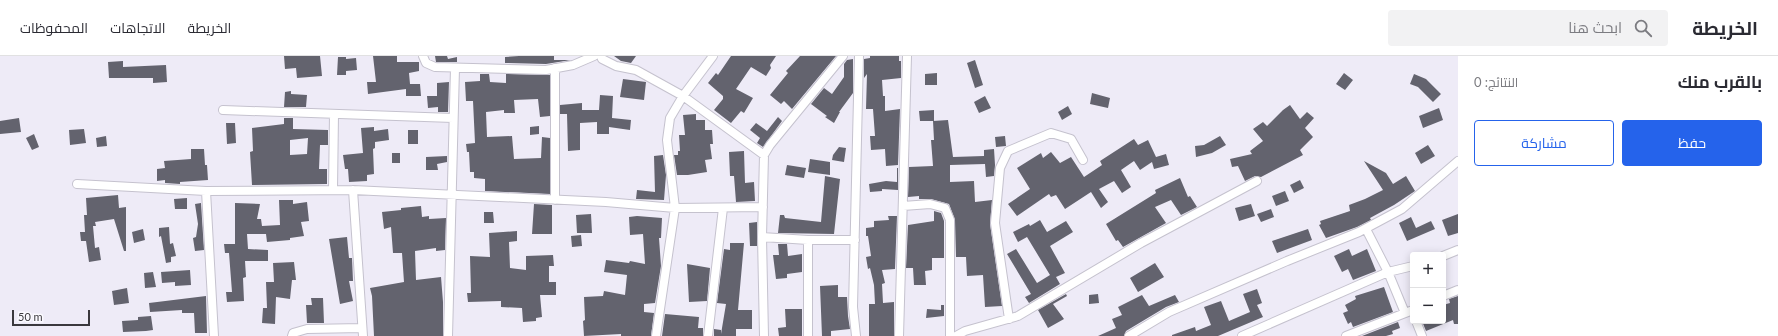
<!DOCTYPE html>
<html lang="ar">
<head>
<meta charset="utf-8">
<style>
  body { margin:0; font-family:Lato,Cairo,sans-serif; background:#f2f2f3; color:#2b2b33; direction:rtl }
  .controls { position:absolute; right:12px; bottom:12px; display:grid; overflow:hidden; border-radius:4px; box-shadow:0 2px 10px #0003 }
  .controls button { width:36px; height:36px; display:grid; place-items:center; padding:0; border:0; border-bottom:1px solid #e1e1e2; background:#fff; color:#2b2b33; font:20px sans-serif }
  .scale { position:absolute; left:12px; bottom:10px; width:78px; box-sizing:border-box; padding-left:4px; border:2px solid #3a383d; border-top:0; font-size:11px; line-height:14px; white-space:nowrap; color:#3a383d; -webkit-text-stroke:3px #fbfaff; paint-order:stroke }
  .list { margin:0; padding:0; list-style:none }
  h2 { display:flex; justify-content:space-between; align-items:center; height:52px; margin:0; padding:0 16px; font-size:17px }
  h2 small { font-size:13px; font-weight:400; color:#7c7c81 }
  .actions { display:flex; gap:8px; padding:12px 16px }
  .actions a { flex:1; padding:9px 0; border:1px solid #2563eb; border-radius:4px; text-align:center; font-size:14px; color:#2563eb }
  .actions .main { background:#2563eb; color:#fff }
  .icon { flex:none; width:22px; height:22px; fill:none; stroke:currentColor; stroke-width:2; stroke-linecap:round; stroke-linejoin:round }
  .map { position:relative; flex:none; width:1458px; height:280px; overflow:hidden; direction:ltr }
  header { display:flex; align-items:center; gap:24px; box-sizing:border-box; height:56px; padding:0 20px; background:#fff; border-bottom:1px solid #e1e1e2 }
  header strong { font-size:19px }
  nav { display:flex; gap:22px; margin-inline-start:auto; font-size:14px }
  .search { width:280px; height:36px; background:#f2f2f3; display:flex; align-items:center; gap:10px; box-sizing:border-box; padding:0 14px; border-radius:4px; color:#7c7c81; font-size:15px }
  main { display:flex }
  aside { flex:1; background:#fff }
  .map>svg:first-child { display:block }
  .building { fill:#63636e; fill-rule:evenodd }
  .lines { fill:none; stroke-linecap:round; stroke-linejoin:round }
  .street-casing { stroke:#c5c2ce; stroke-width:10 }
  .street { stroke:#fff; stroke-width:8 }
</style>
</head>
<body>
<header>
<strong>الخريطة</strong>
<div class="search"><svg class="icon" aria-label="search" viewBox="0 0 24 24"><circle cx="10" cy="10" r="6"/><path d="M15 15l6 6"/></svg>ابحث هنا</div>
<nav><a>الخريطة</a><a>الاتجاهات</a><a>المحفوظات</a></nav>
</header>
<main>
<aside>
<h2>بالقرب منك<small>النتائج: 0</small></h2>
<ul class="list">
</ul>
<div class="actions"><a class="main">حفظ</a><a>مشاركة</a></div>
</aside>
<div class="map">
<svg width="1458" height="280" viewBox="0 0 1458 280">
  <rect width="100%" height="100%" fill="#eeebf7"/>
  <!-- building -->
  <path class="building" d="M284,0H320L322,20L297,22L296,12L285,13Z
    M373,0H397V6H419V15L409,17L410,28H420L421,40H406V33L368,38L367,26H376Z
    M435,0H447L448,3L457,1V6H436Z
    M519,0H554V4H571L546,8L505,7V1Z
    M614,0H636L631,7L621,5Z
    M731,0H776L770,9L771,12L766,20L751,11L736,33L753,42L744,57L741,55L731,67L714,54L723,43V40L708,27L716,17L718,19Z
    M800,0H836L792,53L784,45L781,48L770,39L788,17L786,15Z
    M870,0H899V5H901V22L882,24L883,40H885V55L900,53L898,109L886,110L885,93L871,94L870,80H875L873,53H866L867,18L864,22V3L870,2Z
    M338,1H346V3L356,2L357,14L346,15V19H337Z
    M853,3V37L839,56H840L834,67L825,61L827,60L811,48L824,32L832,38L844,21V8L847,4Z
    M975,4L983,29L975,32L967,7Z
    M123,5V11L166,9L167,26L153,27V22H109L108,6Z
    M937,17V29H925V18Z
    M1344,17L1353,24L1345,34L1336,28Z
    M480,18H489L490,26L506,27V18L550,19V60L540,61L538,43L514,44L515,57H504V54L486,56L487,81L512,80L514,103L541,102L542,81L550,82V138L485,135V123L474,122V116H470L469,96H467L466,88L475,87L473,45H466L465,26L480,25Z
    M1414,18L1426,23L1441,38L1433,46L1418,31L1410,28Z
    M623,23L646,26L644,44L620,41Z
    M449,26L448,56H438V51L428,52L427,40H437V27Z
    M291,35V38L307,39L306,51H284L285,36Z
    M1092,37L1110,42L1108,52L1090,48Z
    M600,39L613,40L612,62L631,64L630,74L609,71V78H597V66L580,67V94L568,95L567,58H560V49L582,47V54H599Z
    M985,40L991,52L979,57L974,46Z
    M1290,49L1300,63L1307,56L1314,62L1305,72L1313,81L1300,94L1303,99L1261,121L1255,120L1245,125L1238,110L1232,111L1230,103L1252,98L1250,95L1263,85L1253,73L1263,66L1267,70L1283,54Z
    M1068,50L1072,58L1062,64L1058,56Z
    M1439,52L1443,64L1423,72L1419,60Z
    M934,54V65H920L919,55Z
    M696,58V64H705V74H712L713,88H710L712,103L705,104L707,116L688,119H677L674,99H678V95H680L679,79H685L683,59Z
    M778,61L782,65L763,91L757,87L760,82L750,74L756,67L767,75Z
    M19,62L21,76L0,78V65Z
    M284,62H293V73L328,74V89H320L319,113H327V128L252,129L250,96L253,95L252,72L284,68ZM308,82L307,98L290,99V84Z
    M948,64L953,101L984,100V94L994,93L995,109L994,120L986,121L985,108L950,109V126L974,125L975,146L992,144L990,168L1002,250L985,251L983,219L967,220L966,201H956L955,164L949,148L931,143H919V140L908,141L909,111L933,110L931,84H934L933,65Z
    M226,67H235L236,87L227,88Z
    M539,70V78L530,79V71Z
    M374,71V75L388,73L389,84L375,86V92L373,93L374,118L367,119V125L349,126L348,113H345L343,99L363,97L361,72Z
    M84,73L86,87L70,89L69,74Z
    M408,74H418V88H408Z
    M34,78L39,91L32,94L26,82Z
    M106,80L107,90L97,91L96,82Z
    M1005,80L1006,90L996,91L995,81Z
    M1220,80L1226,89L1212,97L1196,101L1195,90L1204,89Z
    M1134,83L1138,89L1148,84L1156,101L1166,98L1169,109L1154,113L1152,106L1140,114L1134,105L1121,114L1131,131L1122,137L1114,125L1099,133L1108,146L1101,152L1091,136L1065,153L1056,139L1051,141L1049,138L1017,160L1008,148L1030,133L1017,112L1041,97L1043,102L1051,96L1060,107L1071,101L1084,121L1102,109L1100,105Z
    M1428,89L1435,100L1421,108L1415,97Z
    M839,91L846,92L844,106L832,104L833,99Z
    M191,93H204L205,109H207L208,124L180,126V128L165,127V124L157,125V113L165,112L164,105L191,103Z
    M744,95L745,127L754,126L755,145L736,146L734,120H730L729,96Z
    M392,97H400V107H392Z
    M663,99L666,119L664,144L636,143L637,134L655,136L654,100Z
    M447,100V106L437,108L438,114H426V101Z
    M810,103L830,106V119L808,116Z
    M1364,105L1386,117L1393,128L1406,120L1415,135L1394,149L1370,162L1371,164L1357,171L1326,182L1319,169L1321,168L1320,165L1350,155L1349,149L1365,143L1383,134Z
    M787,109L806,112L804,122L785,119Z
    M897,112H898V134L882,133V135L870,136L869,128L886,125L897,126Z
    M825,120L840,123L834,178L778,177L780,159H784L785,162L821,166Z
    M1180,122L1188,141L1190,140L1197,151L1181,159L1171,144L1155,151L1166,167L1123,191L1118,184L1116,185L1106,168L1156,137L1155,134Z
    M1300,124L1304,132L1294,137L1290,129Z
    M1285,135L1289,145L1276,150L1272,140Z
    M118,139L119,152L126,151V195H124L114,163L95,166L96,170H93L95,192L99,191L101,204L89,206L86,185H81L80,176H85L84,159H87L86,142Z
    M187,142V153H175L174,143Z
    M279,144H293V148L307,146L309,165L301,166L304,180L290,182V184L267,186L266,178H247L248,193L268,194V205H245L246,221L243,222L244,245L227,246L226,236H232L229,197H225L224,188H235V147L260,148L257,163H261L262,170L280,169Z
    M201,147L204,194L195,195L193,182L196,181L198,168L195,148Z
    M534,148L552,149V178H532Z
    M1251,148L1255,160L1239,165L1235,152Z
    M421,150L422,161L429,160V163L446,162L445,194L436,195V192L415,195L416,224L441,221L443,246V280H374L372,240L370,232L404,226L402,197H393L391,171L384,173L382,156L401,154V152Z
    M1271,153L1274,161L1261,166L1257,158Z
    M934,155L941,157L944,165V202H932V214L925,215L926,229H914L913,212H906L908,169L934,165Z
    M484,156H493L494,167H484Z
    M591,158L592,177H577L576,159Z
    M1458,158V177L1448,180L1442,164Z
    M637,160L662,162L661,182H659L661,210L655,247L644,248V256L654,257L651,280H621V278L584,280L583,265L585,264L584,241L603,240L604,235L625,239L627,219L604,216L606,204L629,207L630,205L645,208L643,178L630,179L629,161Z
    M888,160H897L895,213L882,214L885,227L882,228L883,247L894,246V280H869V248H875L874,229L870,212L868,213L866,201L871,200L868,180H866V172L874,171V165L889,164Z
    M1411,161L1416,172L1431,165L1435,173L1407,185L1399,167Z
    M1040,164L1047,176L1066,165L1073,176L1050,190L1065,217L1056,221L1060,228L1029,247L1025,241L1031,238L1007,198L1016,193L1037,227L1050,219L1027,181L1018,186L1013,176L1029,168L1030,170Z
    M757,166V190H750L749,167Z
    M169,171L170,188L173,187L176,200L171,201V206L166,207L161,180L159,181V172Z
    M143,173L145,184L134,187L132,176Z
    M1308,173L1312,184L1277,197L1272,185Z
    M517,175V185L509,186L510,212L526,214V200L553,199L554,210H549V226H556V239H540L542,261L536,262V265L523,266L522,252L501,251V245L468,246L467,237H471L470,200L490,201L489,177Z
    M581,179L582,190L572,191L571,180Z
    M347,181L349,202H352L353,225H349L353,245L340,248L329,183Z
    M730,187H744L738,254H752V273H736V280H714V273L721,274V278L726,248L717,247L724,193L730,194Z
    M778,188H787L788,200L802,198V216L787,218V222L776,223L773,199H779Z
    M1349,193L1352,200L1367,193L1376,215L1353,224L1348,213L1342,216L1334,200Z
    M294,206L296,224H292L290,243L276,241L275,268L262,267L263,252H267L266,226H274L273,207Z
    M1155,207L1164,221L1138,236L1130,222Z
    M687,208L710,212L707,245L689,246Z
    M190,214L191,229L175,230V226L162,227L161,216Z
    M153,216L156,231L145,232L144,217Z
    M838,229V241H847L848,260L850,273L831,275V280H822L820,230Z
    M1384,231L1393,256L1353,271L1351,266L1348,268L1343,257L1348,255L1345,249L1356,243L1355,240Z
    M127,232L129,247L114,249L112,235Z
    M1257,233L1262,247L1257,249L1263,261L1218,280H1172V279L1195,271L1196,275L1211,269L1204,251L1221,245L1229,265L1250,256L1243,238Z
    M1066,238L1067,240L1053,248L1064,263L1048,272L1038,254Z
    M1098,238L1099,247L1089,248V239Z
    M1142,239L1149,250L1175,239L1179,246L1166,251L1126,275L1124,280H1098L1116,272L1112,263L1122,259L1118,251Z
    M206,240L207,277H195L194,257H182V254L150,256L149,247Z
    M1458,240V268H1454L1453,264L1426,275L1422,265H1443V249L1450,247L1449,243Z
    M311,242H323L324,267H307L306,249H312Z
    M941,249H944V260L926,262L927,253L941,254Z
    M785,253H802V280H779L778,272L786,271Z
    M665,258L699,261L698,272H703V280H662Z
    M151,260L153,274L146,275L123,276L122,265L138,264V261Z
    M1398,266L1400,272L1392,275L1393,278L1386,280H1362Z"/>
  <g class="lines">
    <defs>
      <path id="street" d="M423,0L426,7L435,11L546,14L573,9L594,0
        M601,0L602,3L616,10L636,14L683,40L764,99
        M555,12V144
        M223,54L453,62
        M77,128L206,135L353,134L606,146L675,152L763,151
        M333,134L334,58
        M353,134L363,280
        M206,135L214,280
        M903,150L930,148L945,152L950,164V280
        M1366,173L1388,216L1405,257
        M762,181L808,184H855
        M1443,200L1458,194
        M1443,240L1458,234
        M1009,263L995,167L1000,112L1008,95L1051,77L1071,83L1083,104
        M1416,265L1422,280
        M292,280L293,277L307,273L362,272
        M448,280L455,12
        M656,280L675,152L667,84L670,62L683,40L713,0
        M708,280L723,152
        M764,280L762,181L764,99L770,89L843,0
        M808,280V184
        M856,280L853,251L859,0
        M899,280L907,0
        M956,280L965,275L1018,260L1141,187L1257,125
        M1129,280L1169,256L1287,205L1359,176L1402,153L1458,105
        M1242,280L1388,216L1413,210
        M1346,280L1413,254"/>
    </defs>
    <!-- street casing -->
    <use href="#street" class="street-casing"/>
    <!-- street -->
    <use href="#street" class="street"/>
  </g>
</svg>
<div class="controls">
<button>+</button>
<button>−</button>
</div>
<div class="scale">50 m</div>
</div>
</main>
</body>
</html>
